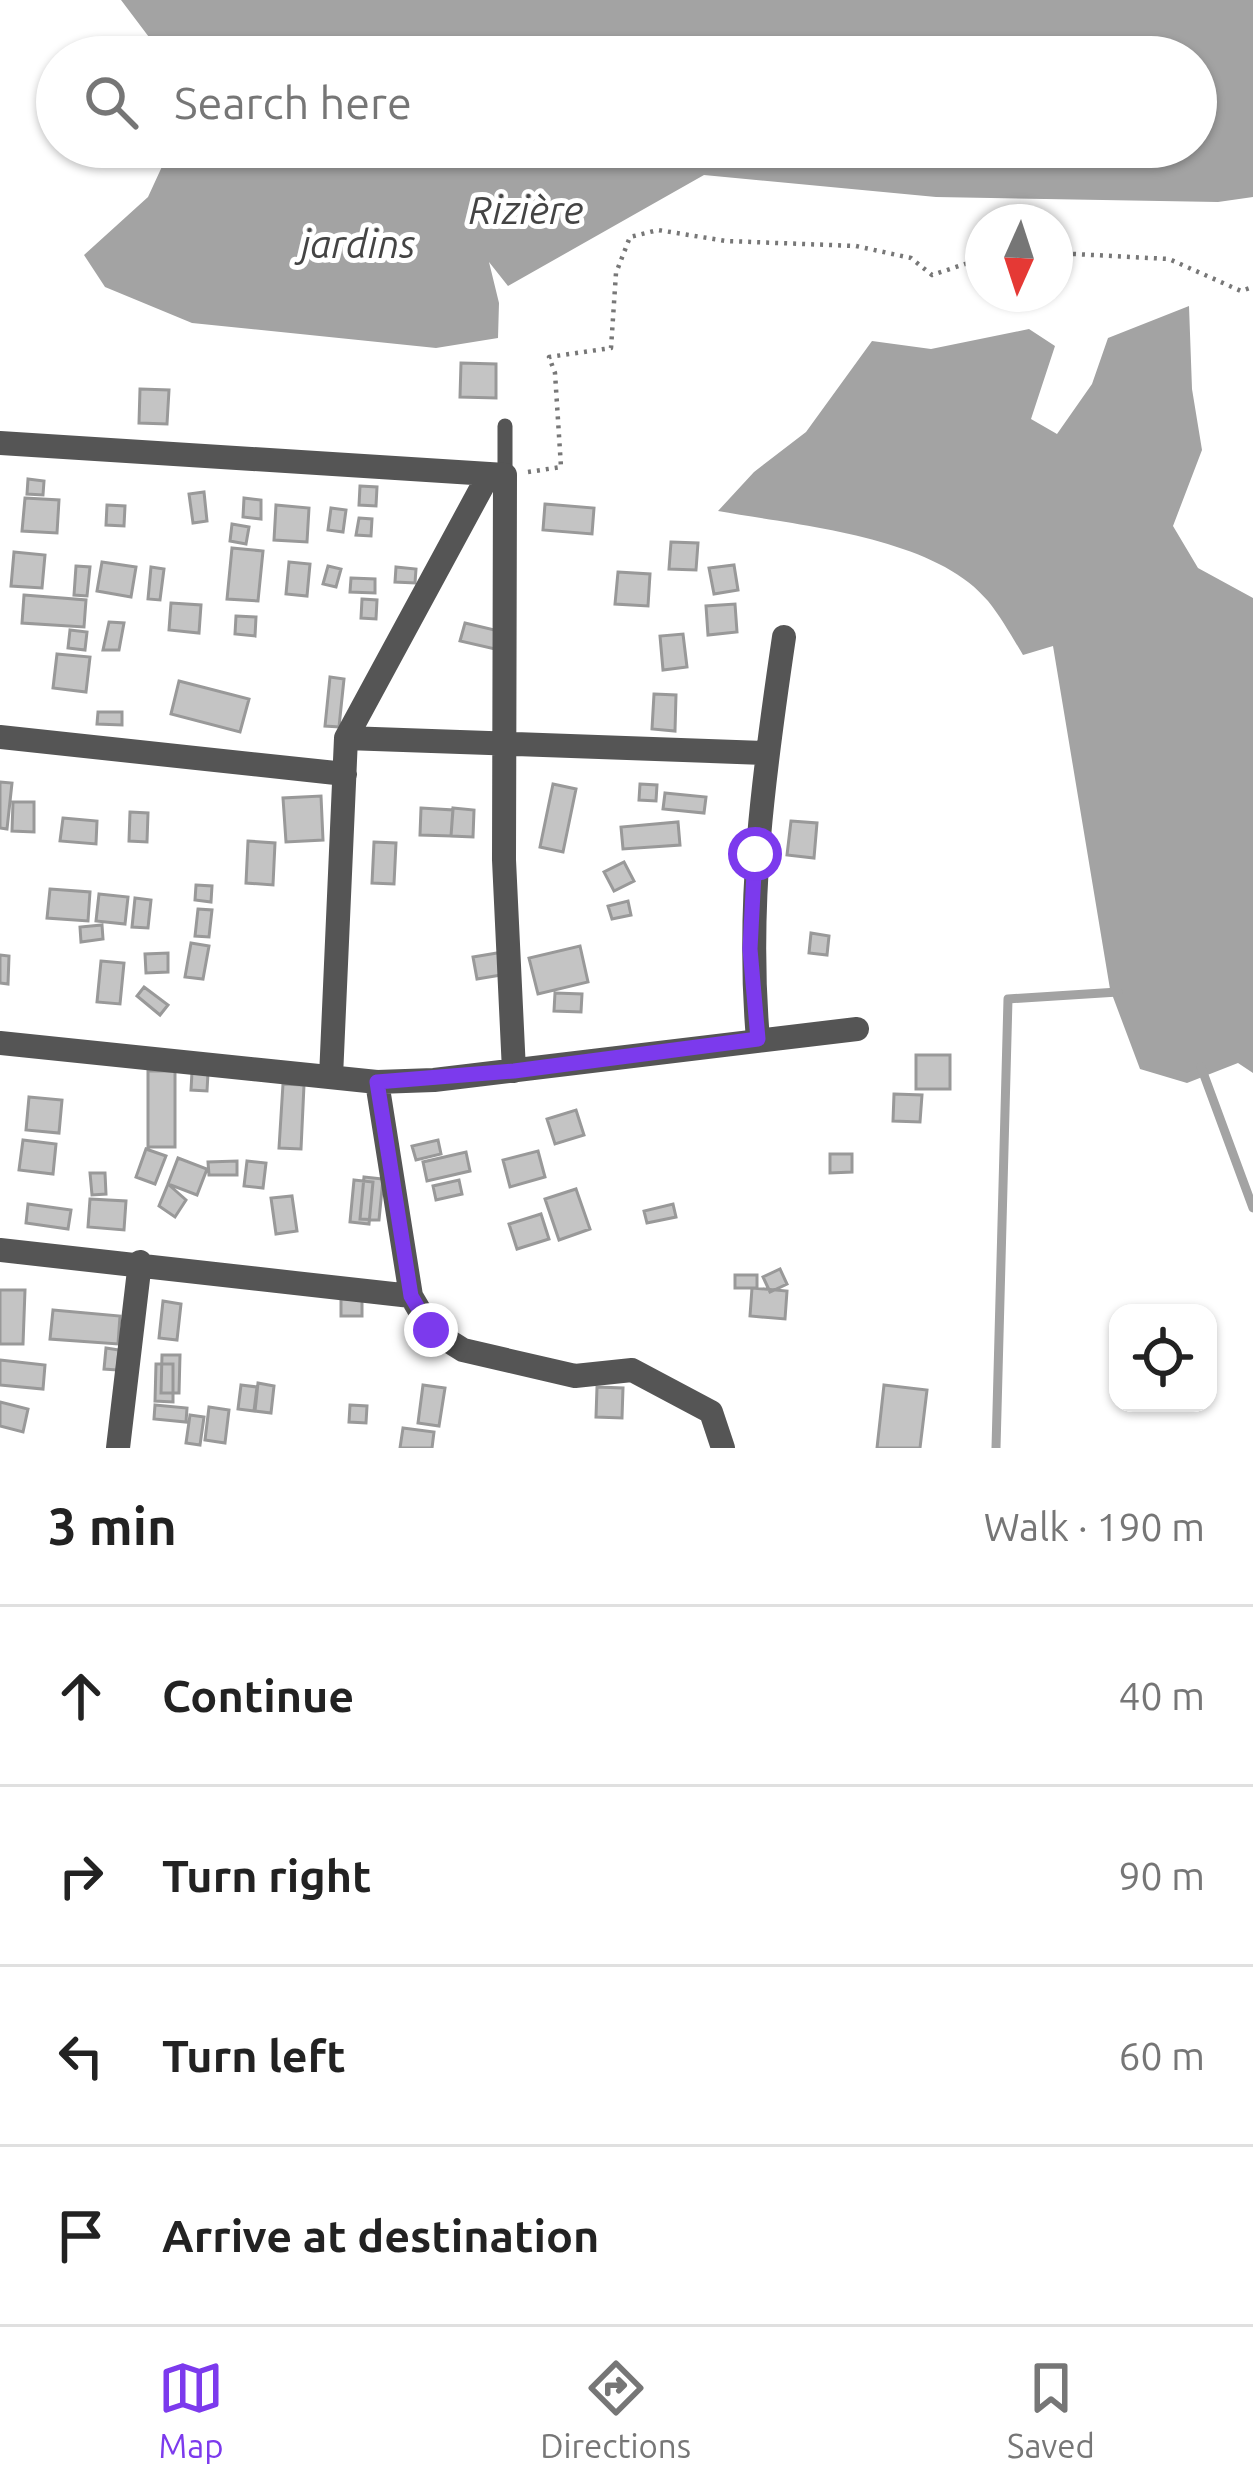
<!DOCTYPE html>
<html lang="en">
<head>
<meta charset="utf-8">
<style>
  body { margin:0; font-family:Ubuntu,sans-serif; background:#f2f2f2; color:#222 }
  .controls { position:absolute; right:36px; bottom:36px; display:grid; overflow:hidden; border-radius:24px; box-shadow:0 3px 9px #0004 }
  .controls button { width:108px; height:108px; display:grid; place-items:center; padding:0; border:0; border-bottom:3px solid #e0e0e0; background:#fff; color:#222; font:60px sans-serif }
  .compass { position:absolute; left:965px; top:204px; width:108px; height:108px; border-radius:50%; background:#fff; box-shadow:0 3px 9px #0004; rotate:183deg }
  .stop { position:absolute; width:36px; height:36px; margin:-27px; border:9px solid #7c3aed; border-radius:50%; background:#fff }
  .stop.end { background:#7c3aed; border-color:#fff; box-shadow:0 3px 12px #0008 }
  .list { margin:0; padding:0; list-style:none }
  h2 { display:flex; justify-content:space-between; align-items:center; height:156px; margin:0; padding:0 48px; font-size:51px }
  h2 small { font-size:39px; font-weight:400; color:#767676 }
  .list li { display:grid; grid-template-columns:78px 1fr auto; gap:36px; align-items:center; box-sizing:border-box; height:180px; padding:0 48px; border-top:3px solid #e0e0e0 }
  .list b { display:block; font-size:45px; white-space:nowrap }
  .list em { font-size:39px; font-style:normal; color:#767676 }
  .icon { flex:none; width:66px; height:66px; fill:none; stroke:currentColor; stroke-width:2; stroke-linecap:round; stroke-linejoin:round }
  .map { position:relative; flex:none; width:1253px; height:1448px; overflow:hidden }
  .search { position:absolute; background:#fff; box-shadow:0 3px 9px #0004; left:36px; right:36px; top:36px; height:132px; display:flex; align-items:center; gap:30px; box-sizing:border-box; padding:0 42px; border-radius:66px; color:#767676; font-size:45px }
  .sheet { height:876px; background:#fff }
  nav { display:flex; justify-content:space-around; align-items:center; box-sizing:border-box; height:168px; border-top:3px solid #e0e0e0; background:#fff; font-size:33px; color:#767676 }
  nav a { display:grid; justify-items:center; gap:6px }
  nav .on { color:#7c3aed }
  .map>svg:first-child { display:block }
  .water { fill:#a3a3a3 }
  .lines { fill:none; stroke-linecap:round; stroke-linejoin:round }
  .stream { stroke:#a3a3a3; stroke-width:9 }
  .building { fill:#c4c4c4; stroke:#999; stroke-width:3 }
  .path { stroke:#777; stroke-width:4.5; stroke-dasharray:3 6; stroke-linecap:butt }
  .lane { stroke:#555; stroke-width:15 }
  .street { stroke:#555; stroke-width:24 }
  .route { stroke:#7c3aed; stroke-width:15 }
  .labels { text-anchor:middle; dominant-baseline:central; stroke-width:10; stroke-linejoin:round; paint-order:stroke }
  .water-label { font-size:39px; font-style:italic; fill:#444; stroke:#fff }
</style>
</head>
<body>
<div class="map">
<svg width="1253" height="1448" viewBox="0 0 1253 1448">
  <rect width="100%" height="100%" fill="#fff"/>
  <!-- water -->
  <path class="water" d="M121,0H1253V197L1218,202L936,197L704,175L508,286L489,262L499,303L498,338L436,348L192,323L105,287L84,255L148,197L171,147H1196V57H164Z
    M1189,306L1192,389L1202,450L1173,526L1198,568L1253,598V1073L1238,1063L1187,1083L1140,1069L1110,989L1053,646L1023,655C1012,637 1001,617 988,601C935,536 795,525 718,511L754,472L806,432L872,341L931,349L1029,329L1055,346L1031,419L1057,434L1092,384L1108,338Z"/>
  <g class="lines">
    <!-- stream -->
    <path class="stream" d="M1201,1067L1253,1208
      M996,1448L1008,999L1118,992"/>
  </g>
  <!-- building -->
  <path class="building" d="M461,363L496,364V398L460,397Z
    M140,389L169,390L167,424L139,423Z
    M28,479L44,481L43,495L27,494Z
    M360,486L377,487L376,506L359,505Z
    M204,492L207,521L193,523L189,494Z
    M25,498L59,500L57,533L22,531Z
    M244,498L261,500V519L243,517Z
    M545,504L594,508L592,534L543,530Z
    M107,505L125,506L124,526L106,525Z
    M276,505L309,508L307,542L274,540Z
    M331,508L346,510L343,532L328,530Z
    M359,518L372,519L371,536L356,535Z
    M232,524L249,527L246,544L230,541Z
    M671,542L698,543L696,570L669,569Z
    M232,548L263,551L258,601L227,599Z
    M14,552L45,555L42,588L11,586Z
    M102,562L136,567L131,597L97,591Z
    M289,562L310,564L307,596L286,594Z
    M734,565L738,590L714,594L709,568Z
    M76,566L90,567L87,596L74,595Z
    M328,566L341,569L336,587L323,584Z
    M151,567L164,569L160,600L148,599Z
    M396,567L416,569L415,583L395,582Z
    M618,572L650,574L648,606L615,604Z
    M351,578L375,579V593L350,592Z
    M24,595L86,600L84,627L22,623Z
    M362,599L377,600L376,619L361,618Z
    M171,603L201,605L199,633L169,630Z
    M735,604L737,632L708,635L706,606Z
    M236,616L256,617L255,636L235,634Z
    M109,622L124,623L119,650H103Z
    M465,623L499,631L495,649L460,641Z
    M70,630L87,632L85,650L68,648Z
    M683,634L687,667L663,670L660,636Z
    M57,654L90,657L86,692L53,688Z
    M330,677L344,679L339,727L325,726Z
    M179,681L249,699L240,732L171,714Z
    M654,694L676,695L675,731L652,729Z
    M98,712H122V725L97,724Z
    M0,782L12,783L7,829L0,828Z
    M553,784L576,789L563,852L540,847Z
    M640,784L657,785L656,801L639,800Z
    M665,793L706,797L704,813L663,809Z
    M321,796L323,840L286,842L283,798Z
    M13,802H34V832L12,831Z
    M421,808L453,810L451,836L420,835Z
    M453,808L474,810L473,837L451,836Z
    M130,812L148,813L147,842L129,841Z
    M63,818L97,821L96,844L60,841Z
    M791,821L817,823L814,858L787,855Z
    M678,822L680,845L623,849L621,827Z
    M248,841L275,843L273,885L246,883Z
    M374,842L396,843L394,884L372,883Z
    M624,862L634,881L614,891L604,872Z
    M196,885L212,886L211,902L195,900Z
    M50,889L90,892L88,921L47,918Z
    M99,894L128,897L125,924L96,921Z
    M135,898L151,900L148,928L132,927Z
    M628,901L631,915L612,919L608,906Z
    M198,909L212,910L209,937L195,936Z
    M102,925L103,939L81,942L80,927Z
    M811,933L829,936L827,955L809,953Z
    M191,943L209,946L203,979L185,977Z
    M580,946L588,982L538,994L529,958Z
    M503,952L507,974L477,979L473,957Z
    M168,953V972L146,973L145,954Z
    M0,955L9,956L8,984L0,983Z
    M101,961L124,963L120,1004L97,1002Z
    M144,987L168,1005L160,1015L137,996Z
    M555,993L582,994L581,1012L554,1011Z
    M916,1055H950V1089H916Z
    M148,1071H175V1147H148Z
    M192,1072L208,1073L207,1091L191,1090Z
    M283,1084L304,1085L301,1149L279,1148Z
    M894,1094L922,1095L920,1122L893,1121Z
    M29,1097L62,1100L59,1133L26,1130Z
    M576,1110L584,1135L555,1144L547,1119Z
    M23,1140L56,1144L53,1174L19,1170Z
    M438,1140L441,1154L416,1160L412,1146Z
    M146,1149L166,1156L155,1184L136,1177Z
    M538,1151L545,1177L510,1187L503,1160Z
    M466,1152L470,1171L427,1181L423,1162Z
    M830,1154H852V1172L830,1173Z
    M178,1158L207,1169L197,1195L168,1184Z
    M237,1161V1175H209L208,1162Z
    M247,1161L266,1163L263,1188L244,1186Z
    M90,1173H105L106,1194L92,1195Z
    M364,1177L383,1179L379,1220L360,1219Z
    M354,1180L373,1182L369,1224L350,1222Z
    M459,1180L462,1194L436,1200L433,1186Z
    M168,1184L186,1200L175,1217L159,1206Z
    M576,1189L590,1229L559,1240L545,1199Z
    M292,1196L297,1231L276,1234L271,1198Z
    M90,1199L126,1201L124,1230L88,1227Z
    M28,1204L71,1210L68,1229L26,1223Z
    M673,1204L676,1217L647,1223L644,1211Z
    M541,1214L549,1239L517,1249L509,1224Z
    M780,1269L787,1284L770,1292L763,1277Z
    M735,1275H757V1288H735Z
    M752,1288L787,1291L785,1319L750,1316Z
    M0,1290H25L23,1344H0Z
    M341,1299H362V1316H341Z
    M163,1301L181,1304L177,1340L159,1338Z
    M53,1310L120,1316L118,1344L50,1339Z
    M106,1348L119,1350L117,1370L104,1369Z
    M162,1355H180L179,1393H161Z
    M0,1360L45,1365L43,1389L0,1385Z
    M156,1364H173V1402L155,1401Z
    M258,1383L274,1386L271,1413L255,1411Z
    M241,1385L257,1387L254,1411L238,1409Z
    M423,1385L445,1388L439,1426L418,1423Z
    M884,1385L927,1390L920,1448H877Z
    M597,1387L623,1388L622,1418L596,1417Z
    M0,1402L28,1409L23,1432L0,1426Z
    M155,1405L187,1408L186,1422L154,1419Z
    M350,1405L367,1406L366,1423L349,1422Z
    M209,1407L229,1410L225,1443L205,1440Z
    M190,1415L204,1417L200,1445L186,1443Z
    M403,1428L434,1432L432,1448H400Z"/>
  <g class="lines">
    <!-- path -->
    <path class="path" d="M1055,253L1169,259L1241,291L1253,287
      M528,472L561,467L555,373L549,357L611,348L616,273L630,237L658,230L726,241L856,246L911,258L932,275L983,258"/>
    <!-- lane -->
    <path class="lane" d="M505,475V426"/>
    <!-- street -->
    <path class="street" d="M0,443L505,475L504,860L514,1071
      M0,737L345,774
      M346,738L767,753
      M758,1039C746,902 764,772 784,637
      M0,1043L377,1082L434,1080L857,1029
      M331,1077L346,738L489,474
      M377,1082L411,1296
      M0,1250L411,1296L431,1330L463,1350L575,1376L632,1370L711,1412L723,1448
      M118,1448L140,1262"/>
  </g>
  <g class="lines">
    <!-- route -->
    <path class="route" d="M431,1330L411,1296L377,1082L514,1071L758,1039L750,949L755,854"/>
  </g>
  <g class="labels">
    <!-- water labels -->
    <g class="water-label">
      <text x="526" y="209">Rizière</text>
      <text x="358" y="243">jardins</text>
    </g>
  </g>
</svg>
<div class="controls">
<button><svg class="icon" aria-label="locate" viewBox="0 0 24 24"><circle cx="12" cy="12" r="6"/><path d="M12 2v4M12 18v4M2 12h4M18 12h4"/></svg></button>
</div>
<svg class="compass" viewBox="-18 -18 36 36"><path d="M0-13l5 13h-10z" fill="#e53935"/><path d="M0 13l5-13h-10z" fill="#767676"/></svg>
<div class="stop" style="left:755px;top:854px"></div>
<div class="stop end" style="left:431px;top:1330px"></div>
<div class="search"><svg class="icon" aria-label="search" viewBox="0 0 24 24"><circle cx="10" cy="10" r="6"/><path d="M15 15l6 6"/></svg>Search here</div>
</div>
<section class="sheet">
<h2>3 min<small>Walk · 190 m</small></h2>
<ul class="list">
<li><svg class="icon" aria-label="ahead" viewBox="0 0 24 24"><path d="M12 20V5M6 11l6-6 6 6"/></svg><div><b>Continue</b></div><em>40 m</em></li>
<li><svg class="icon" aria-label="right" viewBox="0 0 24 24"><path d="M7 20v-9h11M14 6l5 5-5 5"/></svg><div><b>Turn right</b></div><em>90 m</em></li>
<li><svg class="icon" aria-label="left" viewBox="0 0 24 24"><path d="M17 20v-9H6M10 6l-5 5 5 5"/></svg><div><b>Turn left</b></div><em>60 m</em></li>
<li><svg class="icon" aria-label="arrive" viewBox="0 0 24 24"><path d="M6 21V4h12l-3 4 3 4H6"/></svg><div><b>Arrive at destination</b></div></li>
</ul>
</section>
<nav>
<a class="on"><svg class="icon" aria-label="map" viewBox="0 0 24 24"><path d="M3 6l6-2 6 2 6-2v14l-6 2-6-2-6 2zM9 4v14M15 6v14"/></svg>Map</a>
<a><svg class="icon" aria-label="directions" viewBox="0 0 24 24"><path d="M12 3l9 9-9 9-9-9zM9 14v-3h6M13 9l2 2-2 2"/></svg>Directions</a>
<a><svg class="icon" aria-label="saved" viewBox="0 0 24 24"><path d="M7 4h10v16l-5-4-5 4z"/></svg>Saved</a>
</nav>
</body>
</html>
